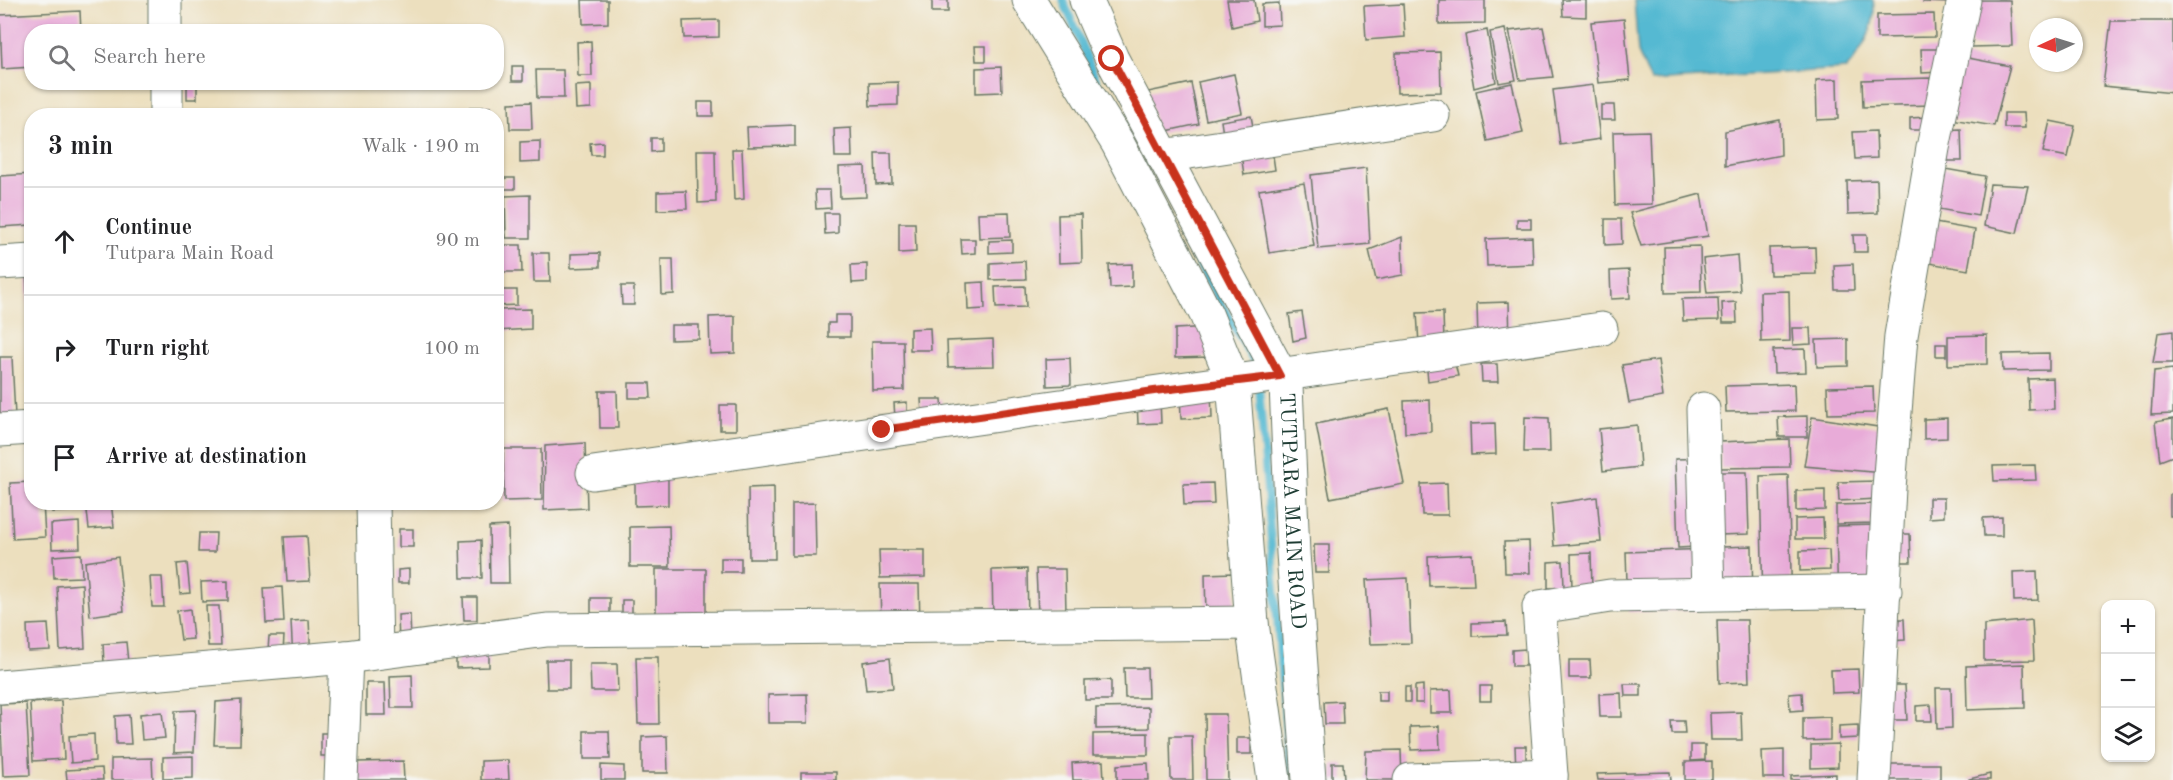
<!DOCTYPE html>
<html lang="en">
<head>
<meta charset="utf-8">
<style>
  body { margin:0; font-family:"Old Standard TT",serif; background:#f2f2f2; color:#202124 }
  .controls { position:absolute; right:18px; bottom:18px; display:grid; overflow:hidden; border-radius:12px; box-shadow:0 2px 4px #0004 }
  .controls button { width:54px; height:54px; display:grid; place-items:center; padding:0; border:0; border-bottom:2px solid #e0e0e0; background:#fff; color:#202124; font:30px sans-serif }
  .compass { position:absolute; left:2029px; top:18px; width:54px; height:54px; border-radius:50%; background:#fff; box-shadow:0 2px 4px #0004; rotate:266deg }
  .stop { position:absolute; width:18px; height:18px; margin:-14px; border:4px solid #c8321e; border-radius:50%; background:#fff }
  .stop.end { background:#c8321e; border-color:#fff; box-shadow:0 2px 6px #0008 }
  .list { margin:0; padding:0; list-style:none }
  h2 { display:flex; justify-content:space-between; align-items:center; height:78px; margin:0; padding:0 24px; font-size:26px }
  h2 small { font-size:20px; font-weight:400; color:#757577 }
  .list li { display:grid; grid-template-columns:39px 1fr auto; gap:18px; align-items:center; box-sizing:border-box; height:108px; padding:0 24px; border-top:2px solid #e0e0e0 }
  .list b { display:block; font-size:22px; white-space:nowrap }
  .list p { margin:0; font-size:20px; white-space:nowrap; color:#757577 }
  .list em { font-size:20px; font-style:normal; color:#757577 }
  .icon { flex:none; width:33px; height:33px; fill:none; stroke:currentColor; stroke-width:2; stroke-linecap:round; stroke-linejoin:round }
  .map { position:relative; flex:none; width:2173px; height:780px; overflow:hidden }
  .search { position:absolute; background:#fff; box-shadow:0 2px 4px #0004; left:24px; top:24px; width:480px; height:66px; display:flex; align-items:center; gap:15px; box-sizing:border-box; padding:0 21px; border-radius:24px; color:#757577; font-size:22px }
  .panel { position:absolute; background:#fff; box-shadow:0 2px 4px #0004; left:24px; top:108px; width:480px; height:402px; border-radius:24px }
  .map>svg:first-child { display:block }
  .water { fill:#54b9d2; stroke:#3a7b83; stroke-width:1.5 }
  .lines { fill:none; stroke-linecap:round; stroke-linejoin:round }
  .stream { stroke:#54b9d2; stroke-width:8 }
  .building { fill:#e8abd8 }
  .minor-casing { stroke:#677664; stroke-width:35 }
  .minor { stroke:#fff; stroke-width:33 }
  .route { stroke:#c8321e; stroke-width:8 }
  .labels { text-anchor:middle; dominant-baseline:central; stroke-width:4.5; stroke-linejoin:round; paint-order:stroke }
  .street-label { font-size:21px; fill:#1f3d34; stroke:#f6f6f2 }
</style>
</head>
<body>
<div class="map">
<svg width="2173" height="780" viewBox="0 0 2173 780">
  <rect width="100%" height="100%" fill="#f6f6f2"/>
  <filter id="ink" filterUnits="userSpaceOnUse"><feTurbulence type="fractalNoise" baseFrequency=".0167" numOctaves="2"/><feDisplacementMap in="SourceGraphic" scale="12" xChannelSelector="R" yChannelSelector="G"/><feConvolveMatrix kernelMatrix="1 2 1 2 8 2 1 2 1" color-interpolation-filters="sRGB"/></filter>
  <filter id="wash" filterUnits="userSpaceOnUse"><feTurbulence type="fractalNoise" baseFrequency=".008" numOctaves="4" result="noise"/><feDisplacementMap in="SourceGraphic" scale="24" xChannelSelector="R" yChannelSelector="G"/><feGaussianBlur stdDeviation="1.35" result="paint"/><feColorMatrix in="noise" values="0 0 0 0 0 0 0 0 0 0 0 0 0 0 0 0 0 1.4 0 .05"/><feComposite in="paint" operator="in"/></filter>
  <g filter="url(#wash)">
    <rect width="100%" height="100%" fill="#ecdfbe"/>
    <!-- water -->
    <path class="water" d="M1873,0C1878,25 1862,51 1846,69L1651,81L1638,52L1634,0Z"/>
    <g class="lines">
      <!-- stream -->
      <path class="stream" d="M1063,0L1097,82
        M1193,253L1258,370
        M1259,386L1289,771"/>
    </g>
    <g id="blocks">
      <!-- building -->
      <path class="building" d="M582,0H608V23L583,24Z
        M932,0H948V12H932Z
        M1227,0H1254L1257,21L1232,27Z
        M1439,0H1485V23L1439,24Z
        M1562,0H1586V17L1563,16Z
        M1923,0H1953L1952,3L1923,2Z
        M1970,0H2010L2012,46L1971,47Z
        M1279,3L1280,25L1262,26V4Z
        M1403,4L1405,37L1366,40L1364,6Z
        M80,11L81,32H32V67L2,69L0,15Z
        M1934,14L1935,37L1877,38V15Z
        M1624,19L1630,80L1598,83L1591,22Z
        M719,20V37L684,38L683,21Z
        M2111,21H2173V93L2103,86Z
        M1543,27L1553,77L1520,80L1509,31Z
        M1505,29L1516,80L1499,83L1490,32Z
        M1487,30L1496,82L1474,88L1465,35Z
        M591,41L592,76H578L577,42Z
        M975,46H986V61H976Z
        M1921,49H1941V72L1922,73Z
        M1440,52L1441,92L1397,93L1396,53Z
        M1963,57L2010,66L1994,126L1951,119Z
        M512,66H523V81H512Z
        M1001,67L1002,92L976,93V68Z
        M536,70H563L564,98H537Z
        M1234,74L1242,113L1206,120L1198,82Z
        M1930,78L1931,105L1863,107L1862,80Z
        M1837,79L1838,119L1817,120L1816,80Z
        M898,82V105L870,106L869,83Z
        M1191,83L1199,124L1157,133L1148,92Z
        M1512,83L1523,133L1487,141L1476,91Z
        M197,84V99H187V85Z
        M591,85V108L576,109L575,86Z
        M1593,85L1600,139L1560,145L1553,90Z
        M531,102L532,129H510L509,103Z
        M698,102H713V116H698Z
        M1601,105H1614L1615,120H1601Z
        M470,107H490V116H470Z
        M2004,113H2024L2025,128H2004Z
        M1251,116L1255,137L1224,141L1221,121Z
        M1927,117V130H1910V118Z
        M1780,120L1781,155L1725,166V131Z
        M2050,121L2075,126L2068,157L2043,152Z
        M795,125V146L748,147L747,127Z
        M851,128L852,157H835L834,129Z
        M1961,129L1962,161H1940L1939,130Z
        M1649,131L1652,204L1615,205L1613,132Z
        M1876,131L1877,158L1855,159L1853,132Z
        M651,138H661V151L651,152Z
        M540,141V162L520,163V142Z
        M603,142V155H591L590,143Z
        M732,149H742L744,199L734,200Z
        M1272,149L1275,170L1244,175L1241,154Z
        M697,150H715L716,202L698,203Z
        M875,153H891L892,184L876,185Z
        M865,166L866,197L840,198L839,167Z
        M1934,167L1985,176L1978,216L1927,207Z
        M1366,168L1370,244L1318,249L1311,175Z
        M32,174V225L0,227V176Z
        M504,178H515V189H503Z
        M1877,180L1878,213L1848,214L1847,181Z
        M1304,183L1314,246L1269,253L1259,190Z
        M1990,184L2028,186L2017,233L1984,226Z
        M815,190H830L831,208L816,209Z
        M686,191L687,209L657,210V192Z
        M1701,194L1708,236L1641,246L1630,213Z
        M530,195V238H506L505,196Z
        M1009,212L1010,237L979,238L978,213Z
        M824,213H838V233L825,234Z
        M1081,214L1082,262L1059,263L1058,215Z
        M1517,219H1531V228H1517Z
        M1605,219H1621L1622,244L1605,245Z
        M1924,221L1975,230L1968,270L1918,261Z
        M899,223H915L916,252L899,253Z
        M1853,235H1867V252H1854Z
        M1402,237L1403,275L1376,280L1369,250Z
        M1532,237L1533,264L1487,266L1486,239Z
        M961,239H975V253L962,254Z
        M1012,240V252L989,253V241Z
        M497,245H521L522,272H498Z
        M1700,246L1701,292L1665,293L1664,247Z
        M1815,247L1816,274L1770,275L1769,248Z
        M533,253H549L550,282H534Z
        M600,253V267L571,268V254Z
        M1737,255L1740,291L1707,293L1703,259Z
        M661,259H673L674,294L662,295Z
        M1025,261L1026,279L990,280V263Z
        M867,264V282L852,283L851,265Z
        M1132,264V287L1110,288L1109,265Z
        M1853,264L1854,290H1835L1834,265Z
        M32,269V307H28L26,270Z
        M1629,270L1630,298L1611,299L1610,271Z
        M984,282L985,309L968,310L967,283Z
        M621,286H634V305H622Z
        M1025,286L1026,307L996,308L995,287Z
        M496,290H517V305L496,306Z
        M1789,291L1790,341L1761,342L1760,292Z
        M1718,298L1719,320L1683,321L1682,299Z
        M1509,302L1510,342L1478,343L1477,303Z
        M1736,302L1737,323H1723L1722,303Z
        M531,309V329L496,331V310Z
        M1302,312L1306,338L1293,341L1289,314Z
        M1443,312L1444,343L1419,344L1417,313Z
        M835,315H850V337H828V323H835Z
        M735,316V353L710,354L709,317Z
        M671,325H699V339L671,340Z
        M1210,327L1211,357L1175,358V329Z
        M930,328L931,350H910V329Z
        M1792,328H1810L1811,344L1793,345Z
        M2173,331V363H2153L2158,333Z
        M1987,335V364L1948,365V336Z
        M993,339L994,366L948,367L947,341Z
        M1848,339V366L1817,367L1816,340Z
        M872,341H903L904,390L873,391Z
        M1936,344H1946V356H1936Z
        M1805,349L1806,372L1774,373L1773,350Z
        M2049,353V370L2003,371L2002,354Z
        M1453,355L1458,376L1428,381L1426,360Z
        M0,357H12L16,436L0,437Z
        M1070,358L1071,385L1047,386L1046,359Z
        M1658,360L1663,397L1629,403L1622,365Z
        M1481,364H1497L1498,382H1482Z
        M2173,369V414L2151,415L2154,371Z
        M2053,378L2054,409L2029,410L2028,379Z
        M629,383H650L651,398H629Z
        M1794,384L1795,411L1726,412L1725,386Z
        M1873,386L1874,413L1828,414L1827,387Z
        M1211,389L1212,418L1181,419L1180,390Z
        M599,391H617L618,428H600Z
        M921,399H942L943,414H922Z
        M1160,400L1161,423L1138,424L1137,401Z
        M1430,400L1431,432L1405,433L1404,401Z
        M907,402V418H895L894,403Z
        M720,405H736V430H720Z
        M1389,409L1404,484L1330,498L1316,424Z
        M1807,416V437H1779L1778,417Z
        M1525,417L1549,418L1550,452H1524Z
        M1812,417L1891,429L1883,473L1804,466Z
        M1947,418V438L1924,439V419Z
        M2173,419V456L2160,461L2155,422Z
        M1495,423L1496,454L1471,455L1470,424Z
        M1637,425L1640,467L1603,471L1599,429Z
        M1789,439L1790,467L1721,468L1720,442Z
        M585,443L587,508L544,510L545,446Z
        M503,449H541L542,500L504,501Z
        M1711,458L1714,546L1678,548L1675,459Z
        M2035,465L2036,480L1994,481L1993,466Z
        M1717,472H1747L1749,534L1719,535Z
        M1788,475L1792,603L1763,604L1760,476Z
        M668,478V505L635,506V479Z
        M1877,481V499L1839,501L1838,482Z
        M32,482V502H43L45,537L13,539L10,483Z
        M1213,483L1214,504L1184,505L1183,484Z
        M1447,483L1448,515H1422L1421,484Z
        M774,487L775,559H749L748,488Z
        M1825,490V510L1796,511V491Z
        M2173,493V516H2170V494Z
        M1597,497L1601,542L1554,546L1551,504Z
        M1929,498H1944V517L1929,518Z
        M52,502H76V511L52,512Z
        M86,502H111L114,527L89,529Z
        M815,503L816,556H792V504Z
        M1873,504L1874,523L1836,524V505Z
        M2002,517V536H1984L1983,518Z
        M1823,518L1824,539H1795V519Z
        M79,522L80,548L52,549L51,524Z
        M1876,525L1878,606L1838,607L1836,526Z
        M508,526L509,583H490L489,527Z
        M669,526L670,567H630V527Z
        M399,529H413V547H399Z
        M199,533H216L215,552H198Z
        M1896,534H1910L1911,562H1896Z
        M307,536L310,581L287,582L284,537Z
        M481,540L482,578H461L460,541Z
        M1529,541L1530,573H1505L1504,542Z
        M1314,545H1329V573H1315Z
        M1752,546L1753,608L1723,609L1722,547Z
        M1710,549L1711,610L1628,612L1626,552Z
        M879,550H925V577L880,578Z
        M1829,550L1830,570L1800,571V551Z
        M1591,553L1592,588H1572L1571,554Z
        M81,554L82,577L54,578L53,556Z
        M1472,554L1474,585L1429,586L1428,556Z
        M118,557L124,611L90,616L85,562Z
        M721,558H741V572H721Z
        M1563,561L1564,588H1548V562Z
        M187,563L190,593L180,594L177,564Z
        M409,569V583H398V570Z
        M656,569H706V616L656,617Z
        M1027,569L1028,619L993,620L992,570Z
        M1036,569H1065L1066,613L1038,614Z
        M2037,571L2038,600L2014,601L2013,572Z
        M1234,573L1235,616H1206L1205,574Z
        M150,577H162L164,607H152Z
        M1408,578L1411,643L1370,644L1366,580Z
        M228,581V601L202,602L201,582Z
        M82,584L85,648L60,650L57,586Z
        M880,584H919L920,623H881Z
        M282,587L284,622L266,623L264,588Z
        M463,597H477V620H464Z
        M591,598H610V613H591Z
        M622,600H632V614H622Z
        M206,606H219L221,646H208Z
        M190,609L193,639L181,640L177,611Z
        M410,614L411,643H399L398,615Z
        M1889,619H1904L1905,640L1890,641Z
        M309,620L311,660L293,661L291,621Z
        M1717,620H1747L1749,682L1719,683Z
        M2032,620L2034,660L1984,661V625Z
        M1506,622L1507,635L1472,636V623Z
        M48,624L50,650L28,651L27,625Z
        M269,636H284L283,652L268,651Z
        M126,642L128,662L104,664L103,644Z
        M489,644V667L456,668V645Z
        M1526,649V666H1512V650Z
        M636,657H658L659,724H638Z
        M890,658L893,688L866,690L863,662Z
        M546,660H569V689H547Z
        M1569,660H1590L1591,678H1569Z
        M590,664H617L618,691H591Z
        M2024,664L2025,708L1967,710L1966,666Z
        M1124,668H1147L1148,698H1125Z
        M1858,669L1859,692L1832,693L1831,670Z
        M412,675L413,708H391L390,676Z
        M1111,680V700H1085V681Z
        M366,683H385L386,715H366Z
        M1624,684H1641V696H1625Z
        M1423,685V703H1415V686Z
        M1885,685H1905L1907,720H1886Z
        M1480,686H1491V701H1480Z
        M1405,687H1410V702H1405Z
        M1936,688H1951L1952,728L1937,729Z
        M1451,690L1452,713H1430V691Z
        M1378,691H1387V701H1378Z
        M1621,693L1622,717H1600L1599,694Z
        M1802,693L1803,710L1790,711L1789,694Z
        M807,694L808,723H768V695Z
        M241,700L240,745H214L216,702Z
        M61,701L64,759L33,761L30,703Z
        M1342,701L1343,724H1325L1324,702Z
        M26,703L30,775L3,776L0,704Z
        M1931,705L1932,721H1916V706Z
        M1149,707V728L1096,729V708Z
        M196,710L194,752L174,753L175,711Z
        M162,712L165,738L142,740L140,714Z
        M1741,712L1742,740H1711L1710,713Z
        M1205,714H1226L1228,780H1206Z
        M129,715L131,744H116L115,716Z
        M1830,717V740L1803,741V718Z
        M1671,721H1684L1685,734H1672Z
        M1858,725V738L1839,739V726Z
        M1439,726L1440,749L1411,750L1410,727Z
        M584,731H609L610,759H584Z
        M321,733H342V756H321Z
        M1148,733V755H1093V734Z
        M94,734L95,761L71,763L69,736Z
        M667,736L668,773H642V737Z
        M1170,736H1192L1193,780H1171Z
        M1237,738H1251V754H1237Z
        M1838,744V767L1811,768V745Z
        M1691,745H1705V760L1691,761Z
        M1515,746H1526V771H1516Z
        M1401,750L1402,780H1365L1366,751Z
        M1784,750V778H1763L1762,751Z
        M193,756V778L163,779V757Z
        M152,758L153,780H111V759Z
        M508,760L509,780H481V761Z
        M403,761L404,780H357L356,762Z
        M1103,761L1104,780H1073L1072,763Z
        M1712,761V780H1685V762Z
        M1148,763L1149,780H1117V765Z
        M1332,763H1343L1344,780H1332Z
        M1888,764H1940V780H1888Z
        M601,765L624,766V780H601Z
        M102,768L103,780H67L66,770Z
        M801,772H836V780H801Z
        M1670,772L1671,780H1598L1597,774Z
        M1836,774V780H1791V776Z
        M1990,774V780H1969V779Z"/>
    </g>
  </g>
  <g filter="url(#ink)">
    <use href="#blocks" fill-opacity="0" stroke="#677664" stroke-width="1.5"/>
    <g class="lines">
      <defs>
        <g id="minor">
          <path d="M165,0V32"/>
          <path d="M1029,0L1117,142L1206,314L1233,381L1252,623L1274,780"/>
          <path id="s1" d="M1086,0L1112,59L1286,385L1293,553L1309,780"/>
          <path d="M166,82V116"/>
          <path d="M1163,156L1433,115"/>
          <path d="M0,263L32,261"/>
          <path d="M1703,409L1708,593"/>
          <path d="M0,430L32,428"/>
          <path d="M593,473C929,423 1265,378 1601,329"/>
          <path d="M373,502L376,652"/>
          <path d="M346,657L547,630L1252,623"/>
          <path d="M0,687L346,657L341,780"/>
          <path d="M1551,775L1539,607L1610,596L1885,591"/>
          <path d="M1410,780L1551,775V780"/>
          <path d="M1874,780L1889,488L1901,336L1933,148L1964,0"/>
        </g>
      </defs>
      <!-- minor casing -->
      <use href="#minor" class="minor-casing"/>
      <!-- minor -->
      <use href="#minor" class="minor"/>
    </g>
  </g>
  <g class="lines" filter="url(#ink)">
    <!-- route -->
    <path class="route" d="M882,430L1154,391L1280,376L1112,59"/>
  </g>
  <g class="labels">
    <!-- street labels -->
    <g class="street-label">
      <text stroke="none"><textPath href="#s1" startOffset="560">TUTPARA MAIN ROAD</textPath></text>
    </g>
  </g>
</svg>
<div class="controls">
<button>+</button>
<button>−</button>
<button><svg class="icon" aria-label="layers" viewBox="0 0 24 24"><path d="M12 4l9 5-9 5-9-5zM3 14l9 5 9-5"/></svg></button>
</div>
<svg class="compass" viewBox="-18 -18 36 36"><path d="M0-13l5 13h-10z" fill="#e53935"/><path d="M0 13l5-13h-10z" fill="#757577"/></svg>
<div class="stop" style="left:1112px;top:59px"></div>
<div class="stop end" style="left:882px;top:430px"></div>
<div class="search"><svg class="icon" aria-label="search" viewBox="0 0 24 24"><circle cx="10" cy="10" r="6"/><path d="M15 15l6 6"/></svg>Search here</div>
<section class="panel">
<h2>3 min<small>Walk · 190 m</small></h2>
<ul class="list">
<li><svg class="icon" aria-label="ahead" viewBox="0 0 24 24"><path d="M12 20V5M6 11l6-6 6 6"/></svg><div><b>Continue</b><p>Tutpara Main Road</p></div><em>90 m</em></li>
<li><svg class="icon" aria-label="right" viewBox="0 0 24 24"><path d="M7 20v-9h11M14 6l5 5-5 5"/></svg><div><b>Turn right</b></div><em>100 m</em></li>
<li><svg class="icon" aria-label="arrive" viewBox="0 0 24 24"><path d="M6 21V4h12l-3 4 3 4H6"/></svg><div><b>Arrive at destination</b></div></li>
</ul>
</section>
</div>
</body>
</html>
